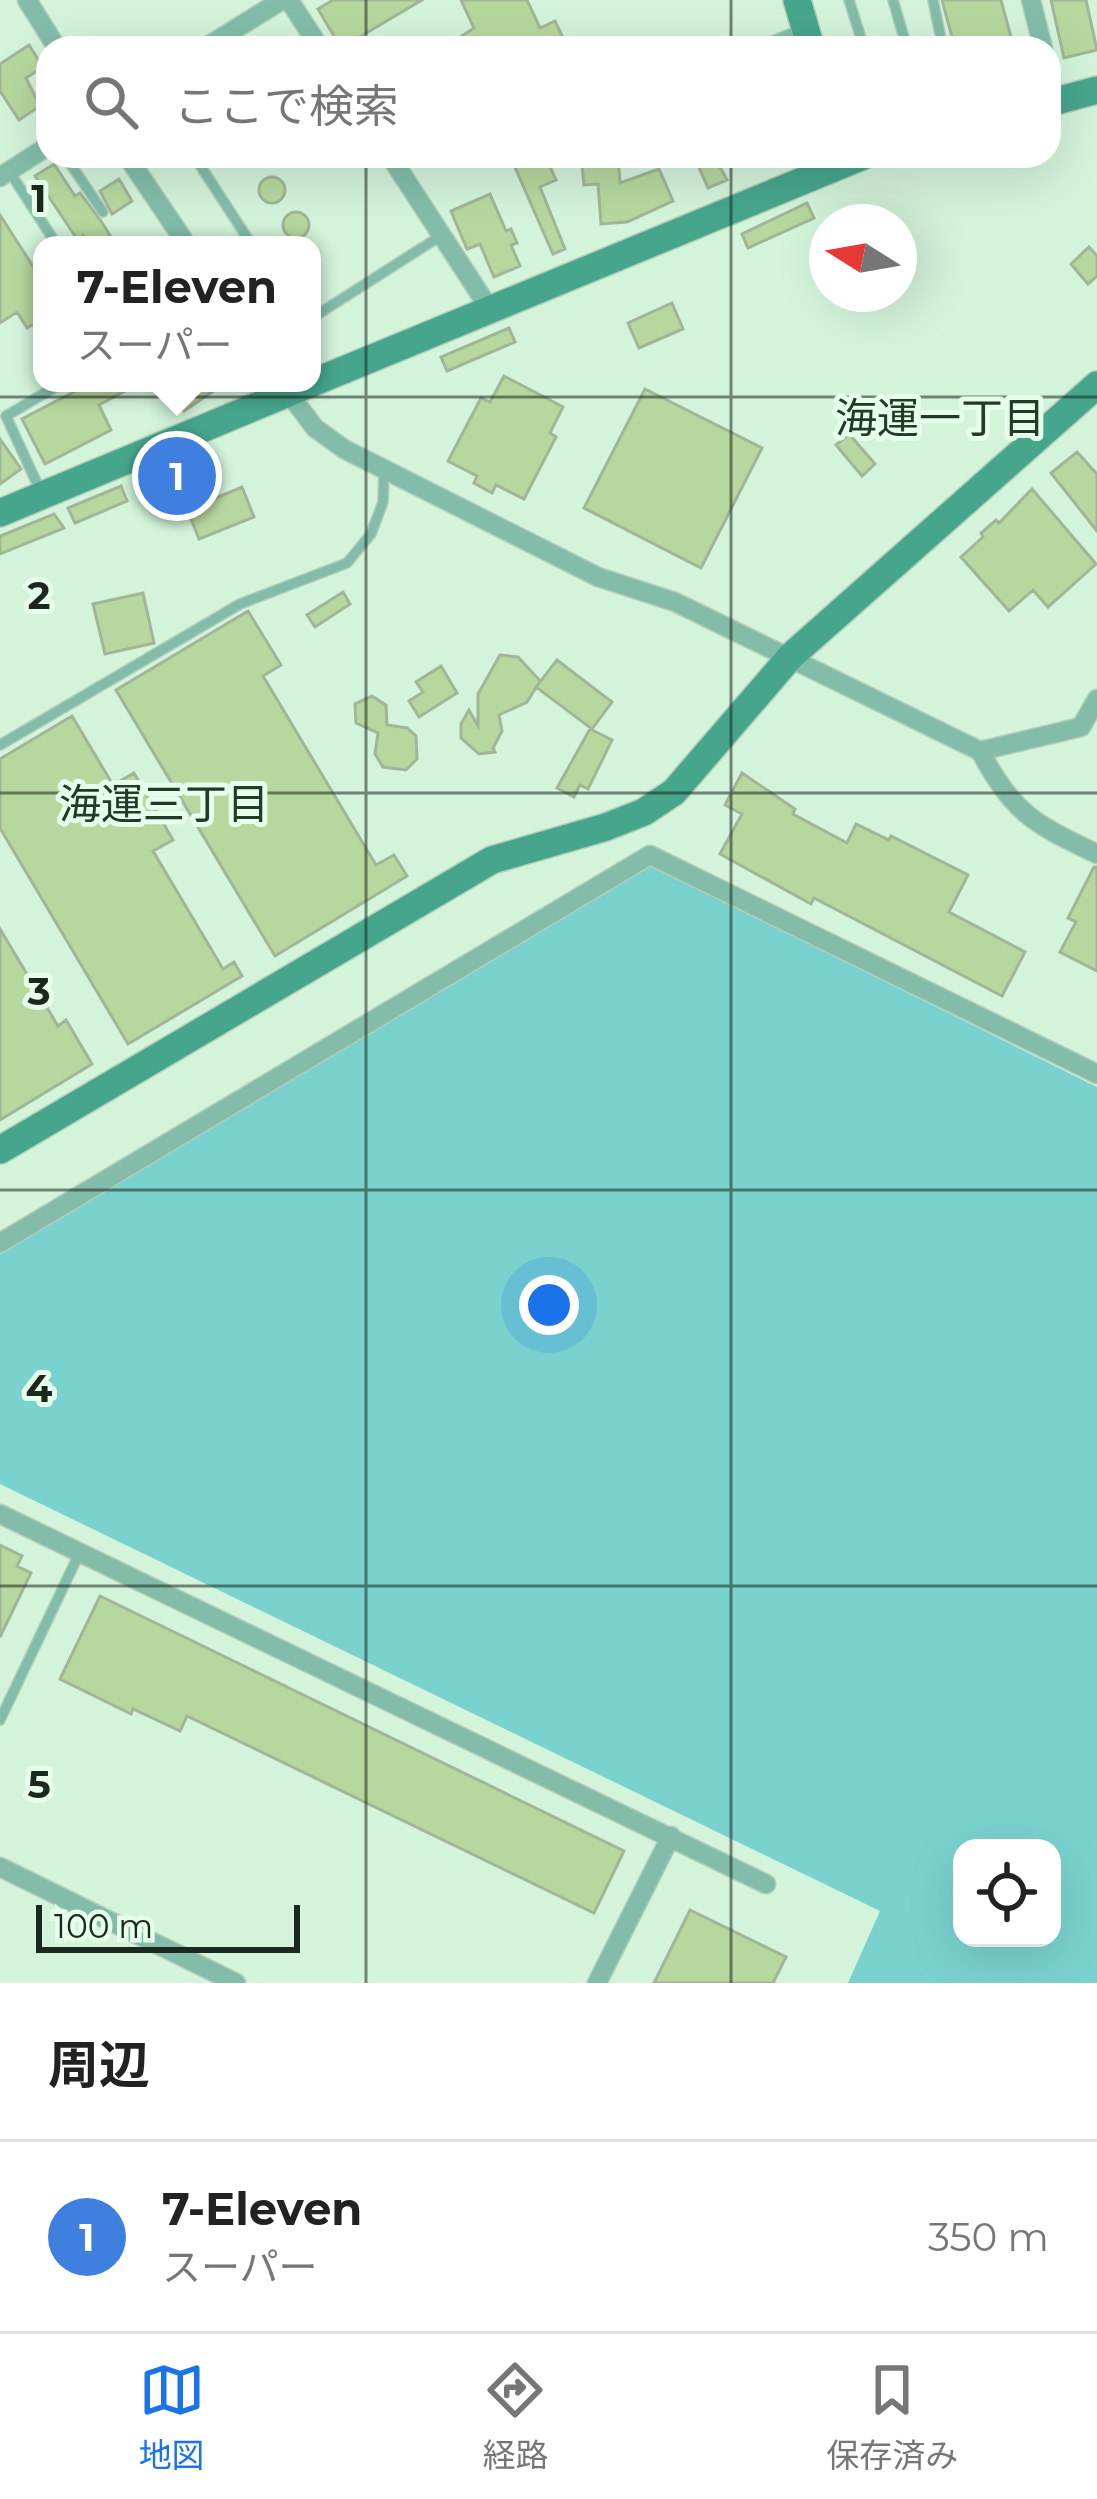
<!DOCTYPE html>
<html lang="ja">
<head>
<meta charset="utf-8">
<style>
  body { margin:0; font-family:Montserrat,"Noto Sans JP",sans-serif; background:#f6f6f6; color:#222 }
  .controls { position:absolute; right:36px; bottom:36px; display:grid; overflow:hidden; border-radius:24px; box-shadow:0 12px 48px #0002 }
  .controls button { width:108px; height:108px; display:grid; place-items:center; padding:0; border:0; border-bottom:3px solid #e0e0e0; background:#fff; color:#222; font:60px sans-serif }
  .compass { position:absolute; left:809px; top:204px; width:108px; height:108px; border-radius:50%; background:#fff; box-shadow:0 12px 48px #0002; rotate:281deg }
  .scale { position:absolute; left:36px; bottom:30px; width:264px; box-sizing:border-box; padding-left:12px; border:6px solid #1c281f; border-top:0; font-size:33px; line-height:42px; white-space:nowrap; color:#1c281f; -webkit-text-stroke:9px #e5ffeb; paint-order:stroke }
  .you { position:absolute; left:549px; top:1305px; width:42px; height:42px; margin:-30px; border:9px solid #fff; border-radius:50%; background:#1a73e8; box-shadow:0 0 0 18px #1a73e833 }
  .badge { display:grid; place-items:center; width:78px; height:78px; border-radius:50%; background:#1a73e8; color:#fff; font-size:39px; font-weight:700 }
  .pin { position:absolute; translate:-50% -50%; border:6px solid #fff; box-shadow:0 3px 12px #0006 }
  .popup { position:absolute; left:33px; top:236px; width:288px; height:156px; box-sizing:border-box; display:grid; place-content:center; border-radius:24px; background:#fff; filter:drop-shadow(0 3px 9px #0005); font-size:39px; white-space:nowrap; color:#767676 }
  .popup b { font-size:45px; color:#222 }
  .popup::after { content:''; position:absolute; left:50%; top:100%; margin-left:-24px; border:24px solid transparent; border-top-color:#fff }
  .list { margin:0; padding:0; list-style:none }
  h2 { display:flex; justify-content:space-between; align-items:center; height:156px; margin:0; padding:0 48px; font-size:51px }
  h2 small { font-size:39px; font-weight:400; color:#767676 }
  .list li { display:grid; grid-template-columns:78px 1fr auto; gap:36px; align-items:center; box-sizing:border-box; height:192px; padding:0 48px; border-top:3px solid #e0e0e0 }
  .list b { display:block; font-size:45px; white-space:nowrap }
  .list p { margin:0; font-size:39px; white-space:nowrap; color:#767676 }
  .list em { font-size:39px; font-style:normal; color:#767676 }
  .icon { flex:none; width:66px; height:66px; fill:none; stroke:currentColor; stroke-width:2; stroke-linecap:round; stroke-linejoin:round }
  .map { position:relative; flex:none; width:1097px; height:1983px; overflow:hidden }
  .search { position:absolute; background:#fff; box-shadow:0 12px 48px #0002; left:36px; right:36px; top:36px; height:132px; display:flex; align-items:center; gap:30px; box-sizing:border-box; padding:0 42px; border-radius:36px; color:#767676; font-size:45px }
  .sheet { height:348px; background:#fff }
  nav { display:flex; justify-content:space-around; align-items:center; box-sizing:border-box; height:168px; border-top:3px solid #e0e0e0; background:#fff; font-size:33px; color:#767676 }
  nav a { display:grid; justify-items:center; gap:6px }
  nav .on { color:#1a73e8 }
  .map>svg:first-child { display:block }
  .water { fill:#7ad2cf; fill-rule:evenodd }
  .building { fill:#b6d89e; stroke:#a3b597; stroke-width:3 }
  .lines { fill:none; stroke-linecap:round; stroke-linejoin:round }
  .lane-casing { stroke:#b2ceb9; stroke-width:12 }
  .street-casing { stroke:#b2ceb9; stroke-width:21 }
  .secondary-casing { stroke:#b2ceb9; stroke-width:30 }
  .lane { stroke:#83bdaa; stroke-width:9 }
  .street { stroke:#83bdaa; stroke-width:18 }
  .secondary { stroke:#46a68c; stroke-width:27 }
  .grid { fill:none; stroke:#1c281f; stroke-width:3; stroke-opacity:0.55 }
  .labels { text-anchor:middle; dominant-baseline:central; stroke-width:10; stroke-linejoin:round; paint-order:stroke }
  .neighbourhood-label { font-size:42px; fill:#213b29; stroke:#e5ffeb }
  .grid-label { font-size:39px; text-anchor:middle; font-weight:bold; fill:#1c281f; stroke:#e5ffeb; stroke-width:10; stroke-linejoin:round; paint-order:stroke }
</style>
</head>
<body>
<div class="map">
<svg width="1097" height="1983" viewBox="0 0 1097 1983">
  <rect width="100%" height="100%" fill="#d3f3db"/>
  <!-- water -->
  <path class="water" d="M651,865L1097,1087V1983H848L880,1911L0,1484V1254ZM962,1848H1052V1938H962Z"/>
  <!-- building -->
  <path class="building" d="M333,0H422L341,48L318,9Z
    M461,0H527L540,28L555,21L568,48H444L474,28Z
    M942,0H1001L1014,48H955Z
    M1051,0H1086L1097,50L1064,58Z
    M29,45L43,67L26,78L40,106L19,120L0,91V64Z
    M510,156H545L556,180L540,187L565,249L553,254Z
    M581,156H618L620,183L659,169L673,201L627,222L601,224L598,184L584,185Z
    M694,156H714L727,180L708,188Z
    M54,164L75,196L80,193L101,221L116,245H89L83,235L77,239L35,176Z
    M259 190a13 13 0 1 1 26 0a13 13 0 1 1-26 0Z
    M119,179L132,201L112,214L100,191Z
    M490,194L506,231L511,229L517,243L511,245L520,266L494,277L480,244L467,249L451,211Z
    M807,203L814,218L748,248L742,234Z
    M283 225a13 13 0 1 1 26 0a13 13 0 1 1-26 0Z
    M0,215L36,271L42,268V319L27,328L17,312L0,323Z
    M1089,247L1097,256V276L1088,284L1071,264Z
    M672,303L683,329L639,348L628,323Z
    M509,328L515,342L447,371L441,357Z
    M504,376L563,407L550,433L556,437L524,499L496,485L492,493L474,483L477,476L448,461L481,398L490,402Z
    M91,383H140L99,405L111,430L45,464L22,419Z
    M164,383H225L184,411Z
    M645,389L762,448L701,568L584,508Z
    M849,434L875,464L862,476L836,445Z
    M0,439L21,469L0,484Z
    M1077,452L1097,474V531L1051,473Z
    M121,486L127,501L75,523L68,508Z
    M242,487L254,517L199,539L189,514L206,508L204,503Z
    M1032,489L1096,564L1048,607L1033,590L1009,611L961,557L983,537L981,533L996,520L999,523Z
    M54,514L64,528L0,554V536Z
    M343,592L350,604L315,627L307,615Z
    M143,593L154,643L105,654L93,604Z
    M248,611L281,665L263,676L376,865L394,855L407,876L275,956L116,690Z
    M500,655L518,657L540,681L527,702L499,715L502,731L493,748L495,752L479,754L461,738V724L469,710L478,726V694Z
    M557,660L612,702L592,729L536,687Z
    M441,666L457,693L419,717L409,701L423,692L416,682Z
    M372,696L386,705L387,725L407,728L416,736L417,759L406,770L383,767L375,754L378,733L356,723L355,704Z
    M72,716L113,785L134,773L173,840L153,851L223,969L234,962L242,976L128,1044L0,828V759Z
    M590,729L612,740L588,789L580,785L574,797L557,788Z
    M742,773L795,809L793,814L847,843L856,824L889,840L891,836L968,875L949,912L1025,952L1002,996L814,898L811,904L720,854L742,814L725,805Z
    M1094,867H1097V971L1060,952L1076,922L1068,918Z
    M0,929L58,1026L66,1020L92,1064L0,1120Z
    M0,1545L22,1556L17,1566L31,1573L0,1637Z
    M100,1596L624,1851L594,1913L187,1716L180,1731L133,1709L131,1714L60,1679Z
    M690,1910L786,1957L773,1983H654Z"/>
  <g class="lines">
    <defs>
      <path id="lane" d="M849,0L864,48
        M893,0L907,48
        M933,0L943,48
        M755,48L800,30
        M65,156L103,212
        M194,156L252,245
        M9,171L57,245
        M312,318L442,235
        M40,490L6,416L62,383
        M0,745L240,604L347,563L371,534L383,502L384,470
        M0,1720L80,1552"/>
      <path id="street" d="M27,0L57,48
        M289,0L320,48
        M1031,0L1043,48
        M205,48L282,0
        M1049,75L1055,102
        M127,156L187,245
        M390,156L489,308
        M0,177L48,146
        M283,386L315,428L344,449L598,577L675,602L980,751C1015,815 1033,823 1097,854
        M980,751L1081,727L1097,699
        M0,1243L650,855L1097,1074
        M0,1514L766,1884
        M0,1867L236,1983
        M597,1983L671,1836"/>
      <path id="secondary" d="M797,0L811,48
        M1049,103L1097,90
        M312,383L863,156
        M0,513L312,383
        M0,1150L492,860L606,827L644,812L674,792L791,656L1097,385"/>
    </defs>
    <!-- lane casing -->
    <use href="#lane" class="lane-casing"/>
    <!-- street casing -->
    <use href="#street" class="street-casing"/>
    <!-- secondary casing -->
    <use href="#secondary" class="secondary-casing"/>
    <!-- lane -->
    <use href="#lane" class="lane"/>
    <!-- street -->
    <use href="#street" class="street"/>
    <!-- secondary -->
    <use href="#secondary" class="secondary"/>
  </g>
  <!-- grid -->
  <path class="grid" d="M366,0V48M731,0V48M366,156V1983M731,156V1983M0,397H1097M0,793H1097M0,1190H1097M0,1586H1097"/>
  <g class="labels">
    <!-- neighbourhood labels -->
    <g class="neighbourhood-label">
      <text x="940" y="418">海運一丁目</text>
      <text x="164" y="804">海運三丁目</text>
    </g>
  </g>
  <g class="grid-label">
    <text x="39" y="212">1</text>
    <text x="39" y="609">2</text>
    <text x="39" y="1005">3</text>
    <text x="39" y="1402">4</text>
    <text x="39" y="1798">5</text>
  </g>
</svg>
<div class="controls">
<button><svg class="icon" aria-label="locate" viewBox="0 0 24 24"><circle cx="12" cy="12" r="6"/><path d="M12 2v4M12 18v4M2 12h4M18 12h4"/></svg></button>
</div>
<svg class="compass" viewBox="-18 -18 36 36"><path d="M0-13l5 13h-10z" fill="#e53935"/><path d="M0 13l5-13h-10z" fill="#767676"/></svg>
<div class="scale">100 m</div>
<div class="you"></div>
<div class="pin badge" style="left:177px;top:476px;background:#3f7fe0">1</div>
<div class="popup"><b>7-Eleven</b>スーパー</div>
<div class="search"><svg class="icon" aria-label="search" viewBox="0 0 24 24"><circle cx="10" cy="10" r="6"/><path d="M15 15l6 6"/></svg>ここで検索</div>
</div>
<section class="sheet">
<h2>周辺<small></small></h2>
<ul class="list">
<li><span class="badge" style="background:#3f7fe0">1</span><div><b>7-Eleven</b><p>スーパー</p></div><em>350 m</em></li>
</ul>
</section>
<nav>
<a class="on"><svg class="icon" aria-label="map" viewBox="0 0 24 24"><path d="M3 6l6-2 6 2 6-2v14l-6 2-6-2-6 2zM9 4v14M15 6v14"/></svg>地図</a>
<a><svg class="icon" aria-label="directions" viewBox="0 0 24 24"><path d="M12 3l9 9-9 9-9-9zM9 14v-3h6M13 9l2 2-2 2"/></svg>経路</a>
<a><svg class="icon" aria-label="saved" viewBox="0 0 24 24"><path d="M7 4h10v16l-5-4-5 4z"/></svg>保存済み</a>
</nav>
</body>
</html>
